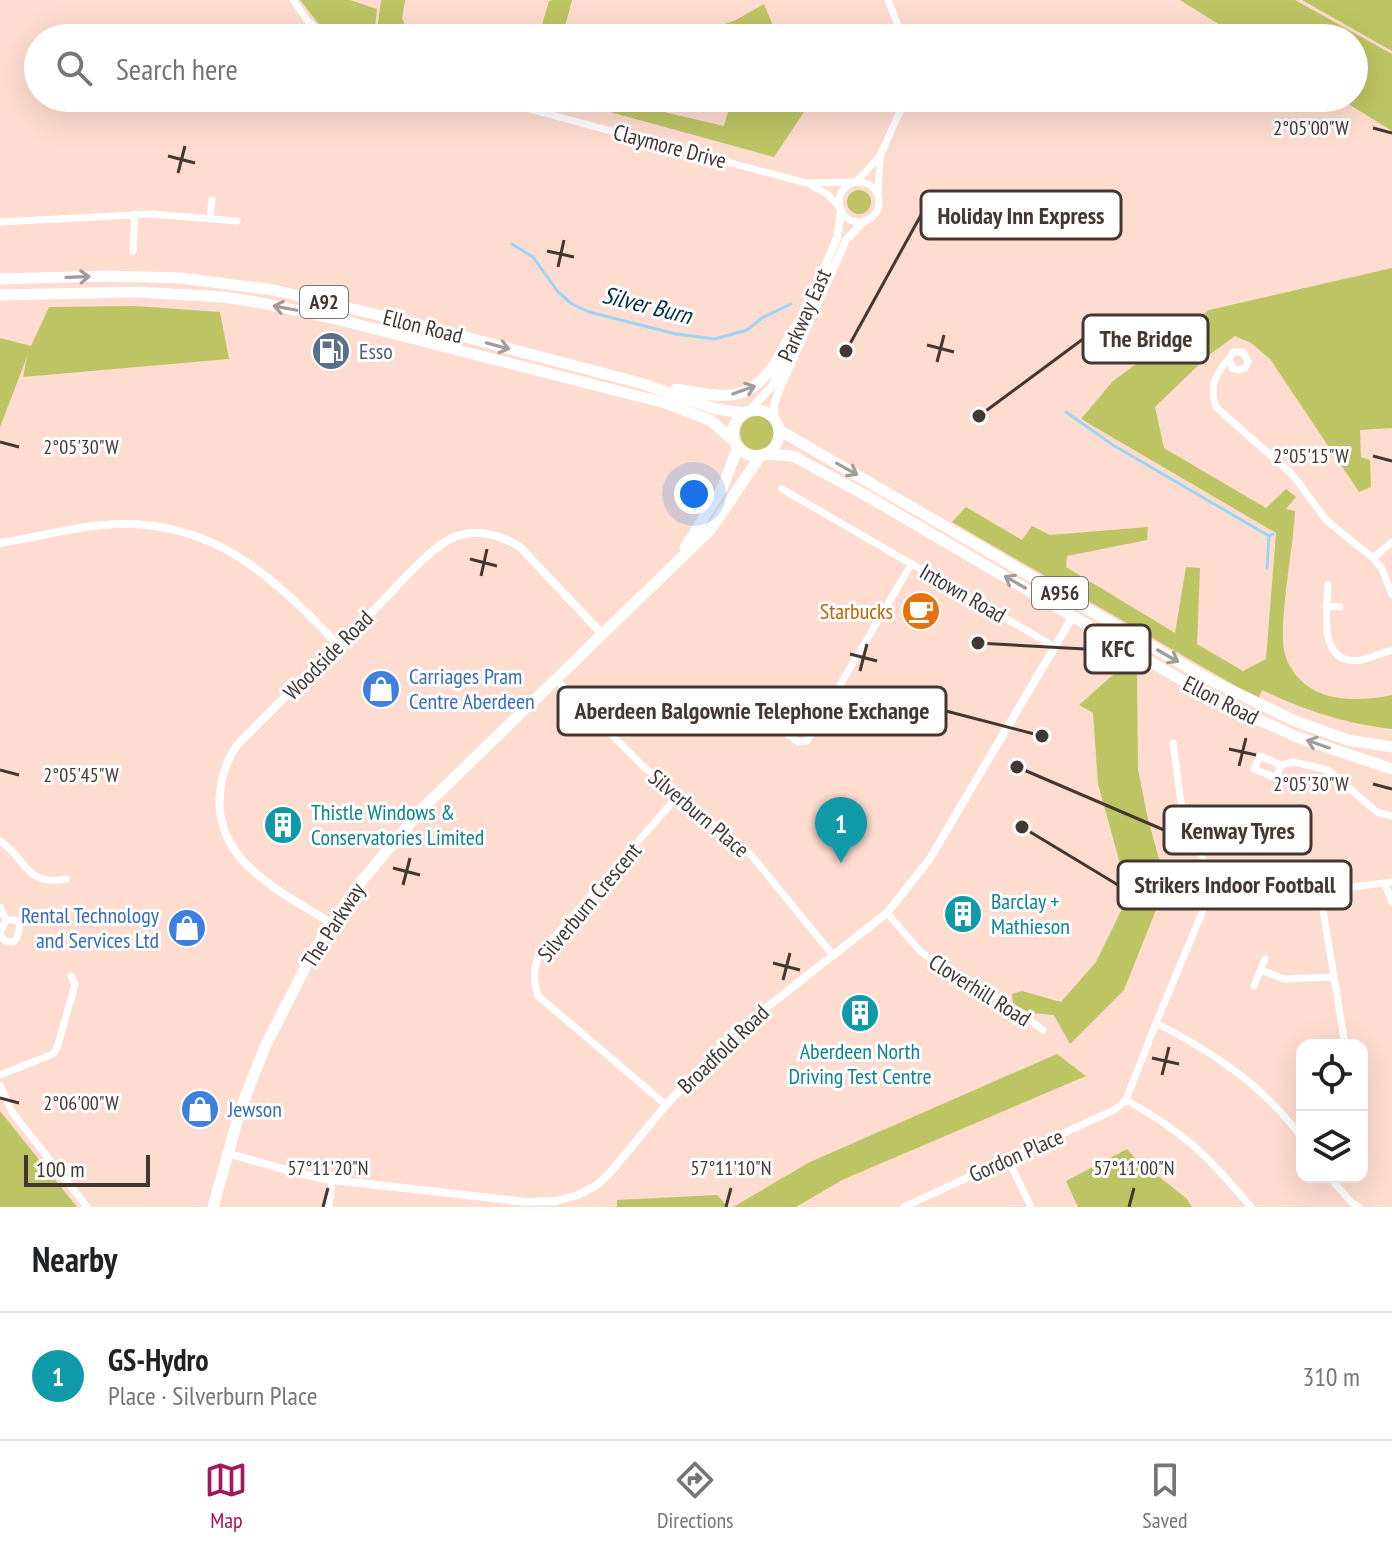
<!DOCTYPE html>
<html lang="en">
<head>
<meta charset="utf-8">
<style>
  body { margin:0; font-family:"PT Sans Narrow",sans-serif; background:#f2f2f2; color:#202124 }
  .controls { position:absolute; right:24px; bottom:24px; display:grid; overflow:hidden; border-radius:16px; box-shadow:0 8px 32px #0002 }
  .controls button { width:72px; height:72px; display:grid; place-items:center; padding:0; border:0; border-bottom:2px solid #e0e0e0; background:#fff; color:#202124; font:40px sans-serif }
  .scale { position:absolute; left:24px; bottom:20px; width:126px; box-sizing:border-box; padding-left:8px; border:4px solid #443732; border-top:0; font-size:22px; line-height:28px; white-space:nowrap; color:#443732; -webkit-text-stroke:6px #fff; paint-order:stroke }
  .you { position:absolute; left:694px; top:494px; width:28px; height:28px; margin:-20px; border:6px solid #fff; border-radius:50%; background:#1a73e8; box-shadow:0 0 0 12px #1a73e833 }
  .badge { display:grid; place-items:center; width:52px; height:52px; border-radius:50%; background:#a4185e; color:#fff; font-size:26px; font-weight:700 }
  .pin { position:absolute; translate:-50% -66px; filter:drop-shadow(0 2px 4px #0008) }
  .pin::after { content:''; position:absolute; top:42px; width:28px; height:24px; background:inherit; clip-path:polygon(0 0,100% 0,50% 100%) }
  .list { margin:0; padding:0; list-style:none }
  h2 { display:flex; justify-content:space-between; align-items:center; height:104px; margin:0; padding:0 32px; font-size:34px }
  h2 small { font-size:26px; font-weight:400; color:#757577 }
  .list li { display:grid; grid-template-columns:52px 1fr auto; gap:24px; align-items:center; box-sizing:border-box; height:128px; padding:0 32px; border-top:2px solid #e0e0e0 }
  .list b { display:block; font-size:30px; white-space:nowrap }
  .list p { margin:0; font-size:26px; white-space:nowrap; color:#757577 }
  .list em { font-size:26px; font-style:normal; color:#757577 }
  .icon { flex:none; width:44px; height:44px; fill:none; stroke:currentColor; stroke-width:2; stroke-linecap:round; stroke-linejoin:round }
  .map { position:relative; flex:none; width:1392px; height:1207px; overflow:hidden }
  .search { position:absolute; background:#fff; box-shadow:0 8px 32px #0002; left:24px; right:24px; top:24px; height:88px; display:flex; align-items:center; gap:20px; box-sizing:border-box; padding:0 28px; border-radius:44px; color:#757577; font-size:30px }
  .sheet { height:232px; background:#fff }
  nav { display:flex; justify-content:space-around; align-items:center; box-sizing:border-box; height:112px; border-top:2px solid #e0e0e0; background:#fff; font-size:22px; color:#757577 }
  nav a { display:grid; justify-items:center; gap:4px }
  nav .on { color:#a4185e }
  .map>svg:first-child { display:block }
  .green { fill:#bdc463 }
  .lines { fill:none; stroke-linecap:round; stroke-linejoin:round }
  .stream { stroke:#9bd4f4; stroke-width:3 }
  .minor { stroke:#fff; stroke-width:7 }
  .tertiary { stroke:#fff; stroke-width:8 }
  .primary { stroke:#fff; stroke-width:11 }
  .oneway { stroke:#a29b98 }
  .ticks { fill:none; stroke:#443732; stroke-width:3 }
  .labels { text-anchor:middle; dominant-baseline:central; stroke-width:6; stroke-linejoin:round; paint-order:stroke }
  .shield { fill:#fff; stroke:#7c7370; stroke-width:2 }
  .shield-label { font-size:20px; font-weight:bold; fill:#443732 }
  .street-label { font-size:22px; fill:#443732; stroke:#fff }
  .service-label { font-size:22px; fill:#4e5e75; stroke:#fff; text-anchor:start }
  .food-label { font-size:22px; fill:#c56008; stroke:#fff; text-anchor:end }
  .shop-label { font-size:22px; fill:#366cbe; stroke:#fff; text-anchor:start }
  .culture-label { font-size:22px; fill:#0d838f; stroke:#fff; text-anchor:start }
  .water-label { font-size:24px; font-style:italic; fill:#002d42; stroke:#fff }
  .ticks-label { font-size:20px; text-anchor:middle; fill:#443732; stroke:#fff; stroke-width:6; stroke-linejoin:round; paint-order:stroke }
  .leader { fill:none; stroke:#443732; stroke-width:3 }
  .callout-dot { fill:#443732; stroke:#fff; stroke-width:3 }
  .callout { fill:#fff; stroke:#443732; stroke-width:3 }
  .callout-label { font-size:24px; text-anchor:middle; font-weight:bold; fill:#443732 }
</style>
</head>
<body>
<div class="map">
<svg width="1392" height="1207" viewBox="0 0 1392 1207">
  <rect width="100%" height="100%" fill="#fedcd0"/>
  <!-- green -->
  <path class="green" d="M300,0H350L377,9L374,38H336L318,23Z
    M381,0H405L402,18L411,38H376Z
    M553,0H572L562,38H538L549,1Z
    M1180,0H1295L1392,54V131L1339,98H1354V38H1241Z
    M1302,0H1392V51Z
    M764,4L777,35L773,38H727L722,35L719,26L736,20Z
    M654,26L677,28L674,38H651Z
    M559,98H658L655,110L724,126L732,98H799L806,109L774,157Z
    M847 202a12 12 0 1 1 24 0a12 12 0 1 1-24 0Z
    M1392,268V428L1360,430L1361,457L1370,460L1371,487L1359,492L1270,359L1251,343L1235,336L1209,355L1155,407L1164,448L1266,508L1286,489L1296,497L1286,509L1295,511C1294,545 1276,632 1286,658C1304,703 1353,703 1392,695V729C1343,723 1307,711 1262,690L1258,699L952,522L966,507L1022,540L1032,526L1050,535L1148,527L1147,540L1067,556L1066,567L1175,633L1186,567L1200,568L1197,644L1243,671L1266,659L1276,533L1081,419L1113,381L1209,310Z
    M134,306L220,312L229,359L23,377L27,357L0,427V338L31,346L49,307Z
    M740 433a17 17 0 1 1 34 0a17 17 0 1 1-34 0Z
    M1125,664L1137,672L1138,769L1147,815L1166,885L1124,990L1070,1044L1054,1015L1030,1013L1013,1004L1012,994L1022,991L1061,1002L1096,962L1121,911L1124,878L1098,784L1093,713L1079,705Z
    M1057,1054L1086,1076L842,1180L796,1207H733L810,1162Z
    M0,1111L77,1207H0Z
    M1127,1149L1134,1157L1186,1198L1192,1207H1078L1066,1181Z
    M717,1195L728,1207H617V1200Z"/>
  <g class="lines">
    <!-- stream -->
    <path class="stream" d="M512,244L533,257L558,292L572,304L589,312L676,334L715,339L747,330L762,318L791,304
      M1066,412L1113,445L1269,536L1273,534
      M1267,568L1269,536"/>
    <!-- minor -->
    <path class="minor" d="M293,0L307,20L326,38
      M888,0L903,38
      M488,98L806,183L853,182
      M856,182L880,156L906,98
      M839 202a20 20 0 1 1 40 0a20 20 0 1 1-40 0Z
      M812,186L827,194L839,206
      M878,193L880,158
      M210,218L212,200
      M0,222L151,214L237,221
      M133,251L135,214
      M1229,360L1233,369L1240,370L1246,367L1248,361L1243,352H1234C1220,369 1206,384 1217,408L1293,475L1326,520L1373,558L1382,569L1392,595
      M782,489L1055,647
      M1373,558L1392,542
      M1328,584C1327,609 1317,667 1361,660C1371,658 1382,653 1392,650
      M1326,606L1340,607
      M556,679L645,768L751,855L832,954
      M819,719L804,715H795L787,724V734L798,742L807,741L912,563
      M1173,743L1183,817L1214,884
      M1281,765L1276,778L1254,769L1260,756L1281,765L1293,762L1328,770L1377,812L1392,816
      M0,841C27,858 24,887 66,879
      M1385,883L1392,902
      M1320,891L1345,1045
      M0,907L6,920L0,933
      M887,913L920,951L938,964L1004,1001L1043,1030
      M0,935L5,941L13,942L17,938L20,925L16,920H6
      M1261,970L1284,979L1332,977
      M1254,986L1265,959
      M0,1075L53,1054L57,1048L75,985L71,976
      M0,1085L12,1112L87,1207
      M1126,1100C1183,1131 1210,1158 1251,1207
      M666,1105L538,996C533,980 533,967 541,952L678,796
      M1302,1138C1264,1086 1213,1052 1156,1023L1214,884L1240,872L1257,871L1320,891L1392,882
      M1008,1159L1031,1207
      M1329,1177L1352,1203L1359,1207
      M329,1207L332,1180
      M904,1207L1116,1109L1126,1100L1156,1023"/>
    <!-- tertiary -->
    <path class="tertiary" d="M802,322L837,238L841,211
      M749,411L772,386L794,338
      M775,420L774,405L778,393L846,240L864,221
      M0,543C34,538 68,528 103,525C208,515 271,574 338,645
      M331,923C282,892 213,862 220,793C222,774 228,755 241,741C285,696 331,653 376,608C394,590 430,548 452,538C475,528 501,534 521,548L603,635
      M226,1153L301,1174L332,1180L527,1202L556,1201L578,1195L597,1185L609,1174L666,1105L734,1033L887,913L929,860L1073,616"/>
    <!-- primary -->
    <path class="primary" d="M0,279L106,276L181,278L274,290L420,325L640,383L716,409L744,413
      M0,295L137,292L223,297L262,303L340,320L665,403L710,420L734,441
      M676,389C727,398 751,405 780,355C787,342 794,329 804,317
      M733 433a23 23 0 1 1 46 0a23 23 0 1 1-46 0Z
      M779,430L1208,679L1295,721L1348,740L1392,747
      M764,454L793,456L867,496L1180,679L1246,714L1297,737L1392,769
      M685,548L722,489L738,447
      M213,1207L241,1108L264,1049L315,948L359,884L423,808L711,529L761,455"/>
  </g>
  <!-- one-way arrows -->
  <defs><path id="oneway-shaft" d="M-6 0H5M1.5-3L5.5 0L1.5 3" fill="none" stroke-width="1.6" stroke-linecap="round" stroke-linejoin="round" transform="scale(2)"/></defs>
  <g class="oneway">
    <use href="#oneway-shaft" transform="translate(78 277) rotate(-2)"/>
    <use href="#oneway-shaft" transform="translate(285 308) rotate(-169)"/>
    <use href="#oneway-shaft" transform="translate(498 346) rotate(15)"/>
    <use href="#oneway-shaft" transform="translate(744 390) rotate(-20)"/>
    <use href="#oneway-shaft" transform="translate(847 469) rotate(29)"/>
    <use href="#oneway-shaft" transform="translate(1015 582) rotate(-150)"/>
    <use href="#oneway-shaft" transform="translate(1168 656) rotate(30)"/>
    <use href="#oneway-shaft" transform="translate(1318 744) rotate(-161)"/>
  </g>
  <!-- ticks -->
  <path class="ticks" d="M1373,128L1392,133M168,156L195,163M178,173L185,146M547,251L574,257M558,267L564,240M927,345L954,352M937,362L944,335M0,442L19,447M1373,456L1392,461M470,559L497,566M481,576L487,549M850,654L877,661M860,671L867,644M1229,749L1256,755M1239,766L1246,738M0,770L19,775M1373,784L1392,789M393,868L420,875M403,885L410,858M773,963L800,970M783,980L790,953M1152,1058L1179,1064M1162,1075L1169,1047M0,1098L19,1103M323,1207L328,1188M726,1207L731,1188M1129,1207L1134,1188"/>
  <!-- icons -->
  <defs>
    <symbol id="fuel-disc" viewBox="-11 -11 22 22"><circle r="9.5" fill="#5c6f8a" stroke="#fff"/><path d="M-5.5-6h7V0h2V4h1.3V-2.5L3-4.5l.8-.8L6-3V5H2.5V1h-1V6h-7ZM-4.2-4.7v3.2H.2V-4.7Z" fill="#fff"/></symbol>
    <symbol id="cafe-disc" viewBox="-11 -11 22 22"><circle r="9.5" fill="#e8710a" stroke="#fff"/><path d="M-5.5-4.5H6V0H3Q3 3.5 0 3.5H-2.5Q-5.5 3.5-5.5 0ZM3-3.2v2h1.7v-2ZM-6 4.5H4V6H-6Z" fill="#fff"/></symbol>
    <symbol id="shop-disc" viewBox="-11 -11 22 22"><circle r="9.5" fill="#3f7fe0" stroke="#fff"/><path d="M-5-2.5h2.3a2.7 3.5 0 0 1 5.4 0H5L5.5 6h-11ZM-1.5-2.5h3a1.5 2.3 0 0 0-3 0Z" fill="#fff"/></symbol>
    <symbol id="building-disc" viewBox="-11 -11 22 22"><circle r="9.5" fill="#0f9aa8" stroke="#fff"/><path d="M-4-6H4V6H1V3H-1V6H-4ZM-2.5-4.3h1.7v1.8h-1.7ZM.8-4.3h1.7v1.8H.8ZM-2.5-1h1.7V.8h-1.7ZM.8-1h1.7V.8H.8Z" fill="#fff"/></symbol>
  </defs>
  <g fill-rule="evenodd">
    <use href="#fuel-disc" x="309" y="329" width="44" height="44"/>
    <use href="#cafe-disc" x="899" y="589" width="44" height="44"/>
    <use href="#shop-disc" x="359" y="667" width="44" height="44"/>
    <use href="#building-disc" x="261" y="803" width="44" height="44"/>
    <use href="#building-disc" x="941" y="892" width="44" height="44"/>
    <use href="#shop-disc" x="165" y="906" width="44" height="44"/>
    <use href="#building-disc" x="838" y="991" width="44" height="44"/>
    <use href="#shop-disc" x="178" y="1087" width="44" height="44"/>
  </g>
  <g class="labels">
    <!-- shield labels -->
    <g class="shield">
      <rect x="300" y="286" width="48" height="32" rx="6"/>
      <rect x="1032" y="577" width="56" height="32" rx="6"/>
    </g>
    <g class="shield-label">
      <text x="324" y="302">A92</text>
      <text x="1060" y="593">A956</text>
    </g>
    <!-- street labels -->
    <g class="street-label">
      <text transform="translate(670 146) rotate(15)">Claymore Drive</text>
      <text transform="translate(804 315) rotate(-66)">Parkway East</text>
      <text transform="translate(423 326) rotate(14)">Ellon Road</text>
      <text transform="translate(963 593) rotate(30)">Intown Road</text>
      <text transform="translate(328 655) rotate(-45)">Woodside Road</text>
      <text transform="translate(1221 700) rotate(27)">Ellon Road</text>
      <text transform="translate(699 813) rotate(40)">Silverburn Place</text>
      <text transform="translate(589 902) rotate(-50)">Silverburn Crescent</text>
      <text transform="translate(333 925) rotate(-57)">The Parkway</text>
      <text transform="translate(980 990) rotate(32)">Cloverhill Road</text>
      <text transform="translate(723 1049) rotate(-44)">Broadfold Road</text>
      <text transform="translate(1016 1155) rotate(-24)">Gordon Place</text>
    </g>
    <!-- service labels -->
    <g class="service-label">
      <text x="359" y="351">Esso</text>
    </g>
    <!-- food labels -->
    <g class="food-label">
      <text x="893" y="611">Starbucks</text>
    </g>
    <!-- shop labels -->
    <g class="shop-label">
      <text x="409" y="676">Carriages Pram<tspan x="409" dy="25">Centre Aberdeen</tspan></text>
      <text x="159" y="915" text-anchor="end">Rental Technology<tspan x="159" dy="25">and Services Ltd</tspan></text>
      <text x="228" y="1109">Jewson</text>
    </g>
    <!-- culture labels -->
    <g class="culture-label">
      <text x="311" y="812">Thistle Windows &amp;<tspan x="311" dy="25">Conservatories Limited</tspan></text>
      <text x="991" y="901">Barclay +<tspan x="991" dy="25">Mathieson</tspan></text>
      <text x="860" y="1051" text-anchor="middle">Aberdeen North<tspan x="860" dy="25">Driving Test Centre</tspan></text>
    </g>
    <!-- water labels -->
    <g class="water-label">
      <text transform="translate(647 305) rotate(14)">Silver Burn</text>
    </g>
  </g>
  <g class="ticks-label">
    <text x="1311" y="135">2°05'00"W</text>
    <text x="81" y="454">2°05'30"W</text>
    <text x="1311" y="463">2°05'15"W</text>
    <text x="81" y="782">2°05'45"W</text>
    <text x="1311" y="791">2°05'30"W</text>
    <text x="81" y="1110">2°06'00"W</text>
    <text x="328" y="1175">57°11'20"N</text>
    <text x="731" y="1175">57°11'10"N</text>
    <text x="1134" y="1175">57°11'00"N</text>
  </g>
  <!-- callouts -->
  <path class="leader" d="M846 351L921 215M979 416L1083 339M978 643L1085 649M1042 736L946 711M1017 767L1164 830M1022 827L1118 885"/>
  <g class="callout-dot">
    <circle cx="846" cy="351" r="8"/>
    <circle cx="979" cy="416" r="8"/>
    <circle cx="978" cy="643" r="8"/>
    <circle cx="1042" cy="736" r="8"/>
    <circle cx="1017" cy="767" r="8"/>
    <circle cx="1022" cy="827" r="8"/>
  </g>
  <g class="callout">
    <rect x="921" y="191" width="200" height="48" rx="8"/>
    <rect x="1083" y="315" width="125" height="48" rx="8"/>
    <rect x="1085" y="625" width="65" height="48" rx="8"/>
    <rect x="558" y="687" width="388" height="48" rx="8"/>
    <rect x="1164" y="806" width="147" height="48" rx="8"/>
    <rect x="1118" y="861" width="233" height="48" rx="8"/>
  </g>
  <g class="callout-label">
    <text x="1021" y="224">Holiday Inn Express</text>
    <text x="1146" y="347">The Bridge</text>
    <text x="1118" y="657">KFC</text>
    <text x="752" y="719">Aberdeen Balgownie Telephone Exchange</text>
    <text x="1238" y="839">Kenway Tyres</text>
    <text x="1235" y="893">Strikers Indoor Football</text>
  </g>
</svg>
<div class="controls">
<button><svg class="icon" aria-label="locate" viewBox="0 0 24 24"><circle cx="12" cy="12" r="6"/><path d="M12 2v4M12 18v4M2 12h4M18 12h4"/></svg></button>
<button><svg class="icon" aria-label="layers" viewBox="0 0 24 24"><path d="M12 4l9 5-9 5-9-5zM3 14l9 5 9-5"/></svg></button>
</div>
<div class="scale">100 m</div>
<div class="you"></div>
<div class="pin badge" style="left:841px;top:863px;background:#0f9aa8">1</div>
<div class="search"><svg class="icon" aria-label="search" viewBox="0 0 24 24"><circle cx="10" cy="10" r="6"/><path d="M15 15l6 6"/></svg>Search here</div>
</div>
<section class="sheet">
<h2>Nearby<small></small></h2>
<ul class="list">
<li><span class="badge" style="background:#0f9aa8">1</span><div><b>GS-Hydro</b><p>Place · Silverburn Place</p></div><em>310 m</em></li>
</ul>
</section>
<nav>
<a class="on"><svg class="icon" aria-label="map" viewBox="0 0 24 24"><path d="M3 6l6-2 6 2 6-2v14l-6 2-6-2-6 2zM9 4v14M15 6v14"/></svg>Map</a>
<a><svg class="icon" aria-label="directions" viewBox="0 0 24 24"><path d="M12 3l9 9-9 9-9-9zM9 14v-3h6M13 9l2 2-2 2"/></svg>Directions</a>
<a><svg class="icon" aria-label="saved" viewBox="0 0 24 24"><path d="M7 4h10v16l-5-4-5 4z"/></svg>Saved</a>
</nav>
</body>
</html>
